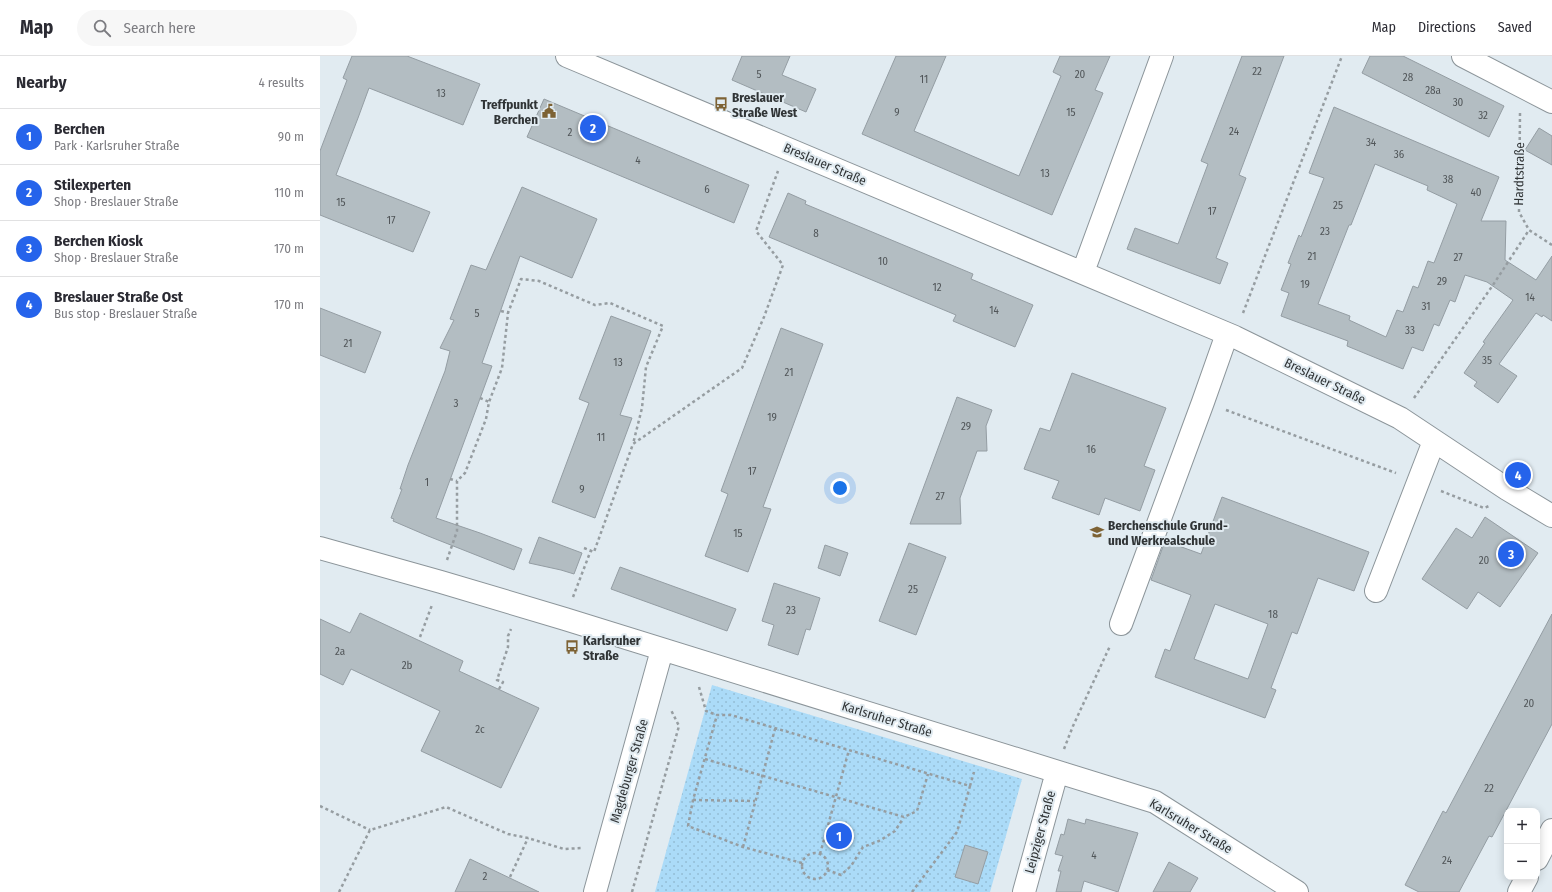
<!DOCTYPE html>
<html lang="en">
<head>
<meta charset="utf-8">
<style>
  body { margin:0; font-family:"Fira Sans Condensed",sans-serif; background:#f7f7f7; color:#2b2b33 }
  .controls { position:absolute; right:12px; bottom:12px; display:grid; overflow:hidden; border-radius:8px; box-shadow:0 2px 10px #0003 }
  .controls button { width:36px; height:36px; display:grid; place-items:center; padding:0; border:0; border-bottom:1px solid #e1e1e2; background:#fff; color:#2b2b33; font:20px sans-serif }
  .you { position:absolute; left:520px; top:432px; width:14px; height:14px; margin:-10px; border:3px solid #fff; border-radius:50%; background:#1a73e8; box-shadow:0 0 0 6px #1a73e833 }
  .badge { display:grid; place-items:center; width:26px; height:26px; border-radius:50%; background:#2563eb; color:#fff; font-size:13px; font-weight:700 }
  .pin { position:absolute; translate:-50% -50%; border:2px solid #fff; box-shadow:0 1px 4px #0006 }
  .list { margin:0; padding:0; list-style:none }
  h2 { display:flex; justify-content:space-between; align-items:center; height:52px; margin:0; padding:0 16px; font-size:17px }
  h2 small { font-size:13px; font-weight:400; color:#7c7c81 }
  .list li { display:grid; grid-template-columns:26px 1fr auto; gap:12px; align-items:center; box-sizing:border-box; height:56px; padding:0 16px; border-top:1px solid #e1e1e2 }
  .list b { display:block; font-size:15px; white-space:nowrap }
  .list p { margin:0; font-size:13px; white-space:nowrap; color:#7c7c81 }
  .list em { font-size:13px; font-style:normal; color:#7c7c81 }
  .icon { flex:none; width:22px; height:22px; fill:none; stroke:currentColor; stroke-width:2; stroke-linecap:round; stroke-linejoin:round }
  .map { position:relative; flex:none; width:1232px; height:836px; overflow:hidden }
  header { display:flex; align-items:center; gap:24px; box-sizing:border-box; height:56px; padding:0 20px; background:#fff; border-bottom:1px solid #e1e1e2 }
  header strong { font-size:19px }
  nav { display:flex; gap:22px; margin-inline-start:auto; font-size:14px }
  .search { width:280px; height:36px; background:#f7f7f7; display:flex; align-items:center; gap:10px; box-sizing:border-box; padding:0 14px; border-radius:22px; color:#7c7c81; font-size:15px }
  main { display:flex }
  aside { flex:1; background:#fff }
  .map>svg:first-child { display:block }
  .park { fill:url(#park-dots) }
  .building { fill:#b3bdc2; stroke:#949da3; fill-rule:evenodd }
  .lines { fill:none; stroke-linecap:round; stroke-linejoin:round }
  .minor-casing { stroke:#8c959a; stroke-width:24 }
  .path { stroke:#969da1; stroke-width:2.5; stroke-dasharray:3 3; stroke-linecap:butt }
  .minor { stroke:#fff; stroke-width:22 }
  .labels { text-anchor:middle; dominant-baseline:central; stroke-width:4; stroke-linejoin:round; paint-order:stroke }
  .number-label { font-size:11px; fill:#515659 }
  .poi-label { font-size:13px; font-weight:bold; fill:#303436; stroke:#e1ebf1; text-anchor:start }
  .street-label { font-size:13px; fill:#303436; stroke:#e1ebf1 }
</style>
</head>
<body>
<header>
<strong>Map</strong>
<div class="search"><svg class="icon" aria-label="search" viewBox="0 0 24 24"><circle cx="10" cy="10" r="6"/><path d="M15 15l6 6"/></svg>Search here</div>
<nav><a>Map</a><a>Directions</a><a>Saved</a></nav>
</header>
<main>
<aside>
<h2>Nearby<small>4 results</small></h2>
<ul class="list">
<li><span class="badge">1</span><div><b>Berchen</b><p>Park · Karlsruher Straße</p></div><em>90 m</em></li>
<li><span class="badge">2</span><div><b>Stilexperten</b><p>Shop · Breslauer Straße</p></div><em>110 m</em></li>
<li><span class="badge">3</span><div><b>Berchen Kiosk</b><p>Shop · Breslauer Straße</p></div><em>170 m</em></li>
<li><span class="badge">4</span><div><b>Breslauer Straße Ost</b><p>Bus stop · Breslauer Straße</p></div><em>170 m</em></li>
</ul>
</aside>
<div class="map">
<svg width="1232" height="836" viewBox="0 0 1232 836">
  <defs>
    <pattern id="park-dots" width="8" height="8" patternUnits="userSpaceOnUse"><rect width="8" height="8" fill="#abdbf8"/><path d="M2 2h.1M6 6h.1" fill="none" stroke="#93bdd5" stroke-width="1.8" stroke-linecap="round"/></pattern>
  </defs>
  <rect width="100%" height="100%" fill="#e1ebf1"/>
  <!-- park -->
  <path class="park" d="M392,629L702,723L670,836H335Z"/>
  <!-- building -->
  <path class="building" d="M32,0H87L160,28L143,69L49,32L38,62L16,119L110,156L93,196L0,159V95L27,24L23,22Z
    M422,0H470L462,19L496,33L486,56L412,24Z
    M576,0H626L594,75L699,120L741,20L733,16L740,0H790L775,34L783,37L732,159L542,78Z
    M922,0H964L919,119L926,122L896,202L908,207L900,228L807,193L815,172L858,188L888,108L881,105Z
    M1050,0H1083L1184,50L1169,81L1042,17Z
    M224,43L429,129L414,167L207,81Z
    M1014,51L1179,121L1161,165H1186L1185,204L1216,224L1232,200V265L1223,259L1222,261L1216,257L1179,308L1197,320L1178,347L1154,330L1157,326L1144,317L1165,287L1163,286L1193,244L1167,226L1145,219L1135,246L1130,244L1119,270L1114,268L1103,295L1092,291L1083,313L1027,290L1028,285L961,260L969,237L961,234L971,208L968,207L979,179L981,181L1004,122L989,117ZM1055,108L1108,130L1107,134L1137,148L1114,207L1108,205L1098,232L1093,230L1083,256L1077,254L1066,281L1029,264L1030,260L998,248L1029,169H1031Z
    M1219,72L1232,80V109L1205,94Z
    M202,131L277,163L252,222L200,200L162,307L172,310L116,462L160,477L202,493L194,514L108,480L73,465L74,463L71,462L82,433H80L88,409L125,315L130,295L120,292L134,264L130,263L151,209L166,214Z
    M468,137L486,145L485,148L653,218L651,223L713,249L695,291L633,265L636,259L449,181Z
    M0,252L61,276L45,317L0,299Z
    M291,260L331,275L300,359L312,362L275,462L232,446L269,347L259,343Z
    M461,272L503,288L443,451L451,453L428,516L385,500L408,438L401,435Z
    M752,317L846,352L824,410L835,414L820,455L785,442L779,459L732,442L739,425L704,413L720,372L730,375Z
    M637,341L672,354L666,370L667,395H657L640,442L641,468H590Z
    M902,441L1049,496L1034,535L998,522L977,578L972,576L951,632L956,634L945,662L835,621L845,593L850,595L871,539L831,524L845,485L881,498ZM895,548L948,568L928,623L874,603Z
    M1165,461L1218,497L1180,551L1158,536L1147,553L1102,523L1136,472L1152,482Z
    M219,481L262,497L254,518L241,514L209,507Z
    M589,487L626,501L596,579L559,565Z
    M505,489L528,497L520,520L498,512Z
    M300,511L416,553L407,575L291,533Z
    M454,527L500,542L490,574L486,573L478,599L448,589L454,569L442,565Z
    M40,557L143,605L139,615L219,652L181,732L101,695L120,655L31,613L23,629L0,618V563L30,577Z
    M1232,558V668L1172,781L1169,780L1139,836H1099L1085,829L1123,755L1126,757Z
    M748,763L765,768L766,763L818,777L798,836L764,825L761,836H736L741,815H738L743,800L735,798L741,778L744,779Z
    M645,789L668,796L658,828L635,821Z
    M150,803L219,836H135Z
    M849,806L878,822L870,836H833Z"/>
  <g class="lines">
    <defs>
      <path id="minor" d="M247,0L915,281L1080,362L1187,433L1232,460
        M1143,0L1232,46
        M763,216L842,0
        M0,492L121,526L245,563L835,746L977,836
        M1056,535L1114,385
        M801,568L883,346L907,278
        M1217,803L1232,774
        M275,836L342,594
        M704,836L737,716
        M1199,836L1207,821"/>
    </defs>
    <!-- minor casing -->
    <use href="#minor" class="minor-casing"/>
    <!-- path -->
    <path class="path" d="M1200,57L1199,156L1209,174L1232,189
      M181,255L188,257
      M923,257L1022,0
      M160,342L169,346
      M1094,342L1173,229L1209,174
      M906,354L1076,417
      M130,423L137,425
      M1121,435L1164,452L1169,450
      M264,492L274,496L313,388L422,312L444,261L463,209L436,175L458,115
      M127,504L137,475V425L145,417L166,363L169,346L182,312L188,257L201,223L219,225L275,249L290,247L343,270L326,311L322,352L313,388
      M253,541L271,494
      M100,581L112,549
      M379,631L386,655L397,659
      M179,633L183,626L177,624L188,591V580L191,573
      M744,693L753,670L790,590
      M385,703L584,761L597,755L608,718
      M650,730L654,716
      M373,744L435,745
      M0,750L50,774
      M423,791L455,673
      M482 810a13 13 0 1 1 26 0a13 13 0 1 1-26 0Z
      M500,798L529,694
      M482,807L423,791L368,770L373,744L397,659H411L650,730L637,776L592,836
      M507,814L521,819L531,810L543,791L559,785L575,775L584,761
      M190,821L208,782
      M19,836L50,774L126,751L188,778L208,782L244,793L262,792
      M312,836L359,670L351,654"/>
    <!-- minor -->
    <use href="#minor" class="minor"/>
  </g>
  <!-- icons -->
  <defs>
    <symbol id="bus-bare" viewBox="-9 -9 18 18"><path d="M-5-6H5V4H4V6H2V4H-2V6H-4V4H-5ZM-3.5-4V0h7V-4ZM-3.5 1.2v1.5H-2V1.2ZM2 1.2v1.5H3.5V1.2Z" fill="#7d6234" stroke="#e1ebf1" stroke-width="2.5" paint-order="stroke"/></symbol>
    <symbol id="civic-bare" viewBox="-9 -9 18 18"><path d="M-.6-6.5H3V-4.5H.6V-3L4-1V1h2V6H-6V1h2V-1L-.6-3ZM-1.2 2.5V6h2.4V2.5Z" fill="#7d6234" stroke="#e1ebf1" stroke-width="2.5" paint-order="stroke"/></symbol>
    <symbol id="school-bare" viewBox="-9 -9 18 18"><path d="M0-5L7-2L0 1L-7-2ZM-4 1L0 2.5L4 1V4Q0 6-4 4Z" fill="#7d6234" stroke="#e1ebf1" stroke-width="2.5" paint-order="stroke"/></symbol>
  </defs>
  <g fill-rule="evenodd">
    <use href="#bus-bare" x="391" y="38" width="20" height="20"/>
    <use href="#civic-bare" x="219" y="45" width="20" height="20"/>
    <use href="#school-bare" x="767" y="466" width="20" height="20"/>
    <use href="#bus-bare" x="242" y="581" width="20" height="20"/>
  </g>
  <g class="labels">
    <!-- number labels -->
    <g class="number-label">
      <text x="937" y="15">22</text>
      <text x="439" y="18">5</text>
      <text x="760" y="18">20</text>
      <text x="1088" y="21">28</text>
      <text x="604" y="23">11</text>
      <text x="1113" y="34">28a</text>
      <text x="121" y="37">13</text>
      <text x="1138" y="46">30</text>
      <text x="577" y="56">9</text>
      <text x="751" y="56">15</text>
      <text x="1163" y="59">32</text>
      <text x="914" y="75">24</text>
      <text x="250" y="76">2</text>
      <text x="1051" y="86">34</text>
      <text x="1079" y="98">36</text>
      <text x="318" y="104">4</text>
      <text x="725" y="117">13</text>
      <text x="1128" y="123">38</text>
      <text x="387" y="133">6</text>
      <text x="1156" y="136">40</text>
      <text x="21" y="146">15</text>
      <text x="1018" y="149">25</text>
      <text x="892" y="155">17</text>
      <text x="71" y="164">17</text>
      <text x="1005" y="175">23</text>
      <text x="496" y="177">8</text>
      <text x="992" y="200">21</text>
      <text x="1138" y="201">27</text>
      <text x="563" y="205">10</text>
      <text x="1122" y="225">29</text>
      <text x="985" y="228">19</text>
      <text x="617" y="231">12</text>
      <text x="1210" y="241">14</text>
      <text x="1106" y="250">31</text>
      <text x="674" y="254">14</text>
      <text x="157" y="257">5</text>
      <text x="1090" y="274">33</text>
      <text x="28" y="287">21</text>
      <text x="1167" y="304">35</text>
      <text x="298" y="306">13</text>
      <text x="469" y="316">21</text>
      <text x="136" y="347">3</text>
      <text x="452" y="361">19</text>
      <text x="646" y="370">29</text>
      <text x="281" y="381">11</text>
      <text x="771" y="393">16</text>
      <text x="432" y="415">17</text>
      <text x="107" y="426">1</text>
      <text x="262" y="433">9</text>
      <text x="620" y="440">27</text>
      <text x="418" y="477">15</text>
      <text x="1164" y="504">20</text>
      <text x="593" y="533">25</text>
      <text x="471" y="554">23</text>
      <text x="953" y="558">18</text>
      <text x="20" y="595">2a</text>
      <text x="87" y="609">2b</text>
      <text x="1209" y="647">20</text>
      <text x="160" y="673">2c</text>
      <text x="1169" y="732">22</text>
      <text x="774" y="799">4</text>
      <text x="1127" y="804">24</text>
      <text x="165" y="820">2</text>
    </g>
    <!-- poi labels -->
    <g class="poi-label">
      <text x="412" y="41">Breslauer<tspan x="412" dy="15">Straße West</tspan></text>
      <text x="218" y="48" text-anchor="end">Treffpunkt<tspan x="218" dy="15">Berchen</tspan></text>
      <text x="788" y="469">Berchenschule Grund-<tspan x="788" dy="15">und Werkrealschule</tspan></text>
      <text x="263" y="584">Karlsruher<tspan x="263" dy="15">Straße</tspan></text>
    </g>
    <!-- street labels -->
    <g class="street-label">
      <text transform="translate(505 108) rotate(23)">Breslauer Straße</text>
      <text transform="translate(1199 118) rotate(-89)">Hardtstraße</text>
      <text transform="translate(1005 325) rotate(26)">Breslauer Straße</text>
      <text transform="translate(567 663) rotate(17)">Karlsruher Straße</text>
      <text transform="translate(309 715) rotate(-74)">Magdeburger Straße</text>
      <text transform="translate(871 770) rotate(31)">Karlsruher Straße</text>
      <text transform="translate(720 776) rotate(-75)">Leipziger Straße</text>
    </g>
  </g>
</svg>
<div class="controls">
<button>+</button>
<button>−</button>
</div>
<div class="you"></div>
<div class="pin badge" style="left:519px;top:780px">1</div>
<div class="pin badge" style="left:273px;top:72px">2</div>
<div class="pin badge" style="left:1191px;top:498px">3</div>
<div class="pin badge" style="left:1198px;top:419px">4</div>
</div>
</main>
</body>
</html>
